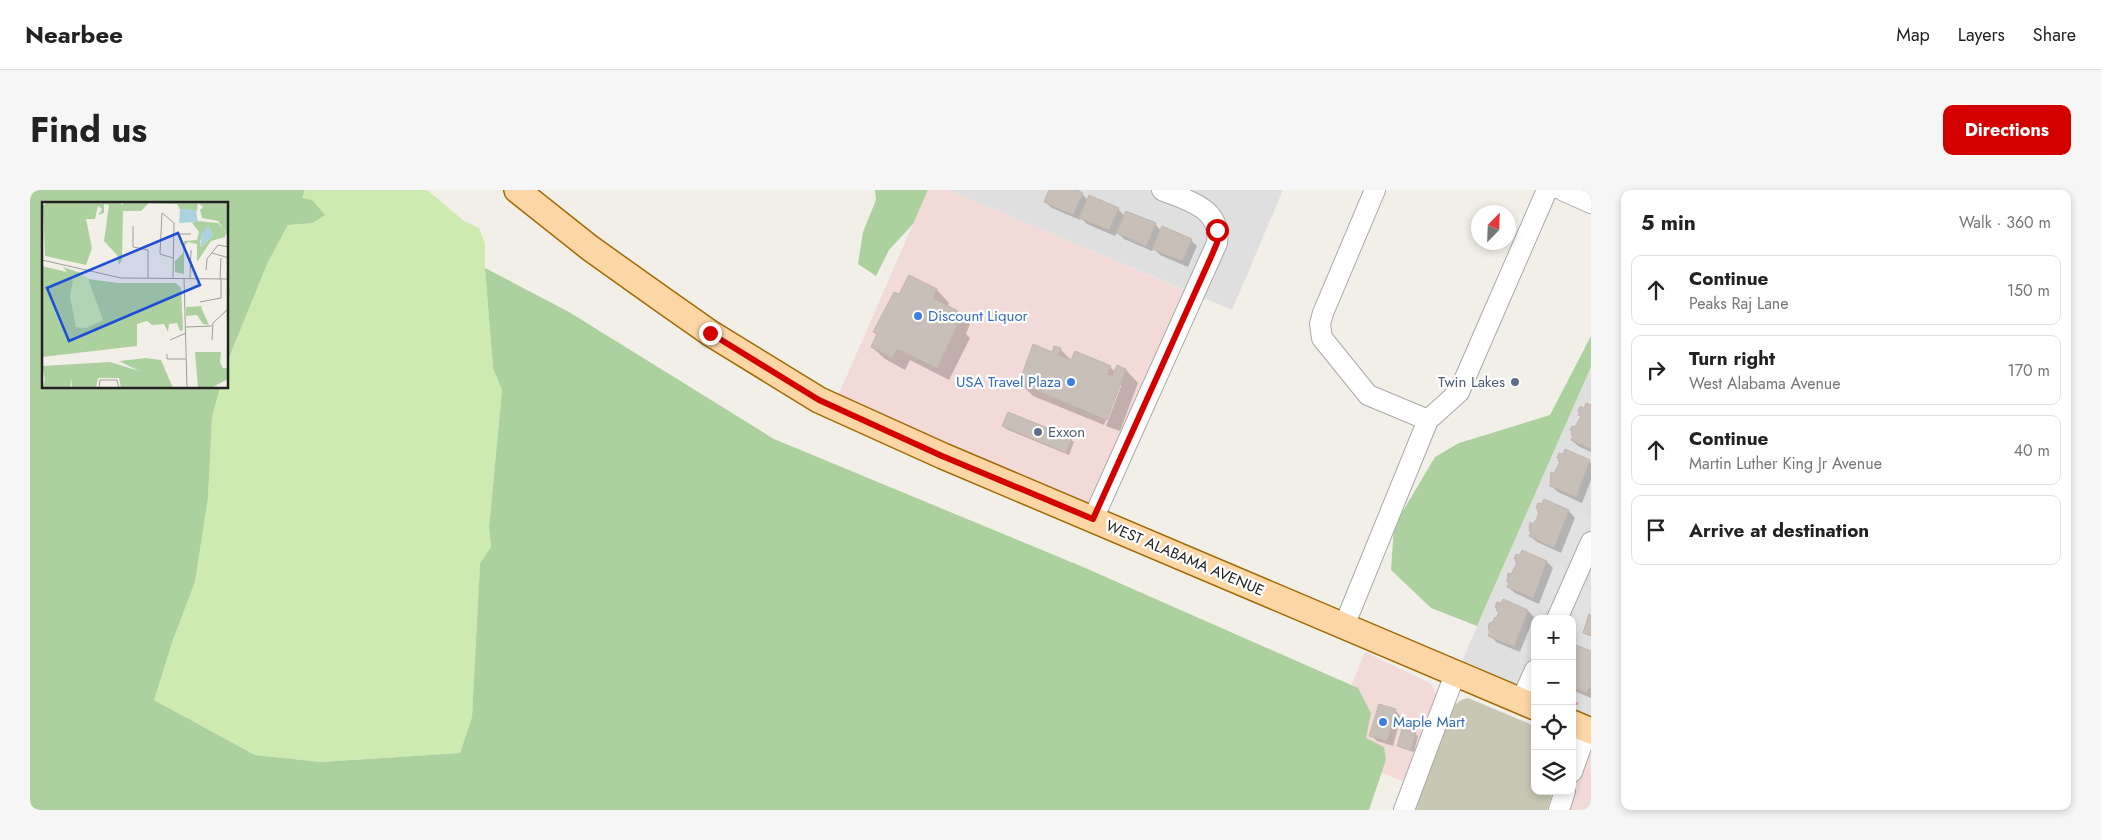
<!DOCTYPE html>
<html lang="en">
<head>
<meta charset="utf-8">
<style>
  body { margin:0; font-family:Jost,sans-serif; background:#f6f6f6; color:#222 }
  .controls { position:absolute; right:15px; bottom:15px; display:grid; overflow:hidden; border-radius:10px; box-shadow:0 2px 8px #0003 }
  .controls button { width:45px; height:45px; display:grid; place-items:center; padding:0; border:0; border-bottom:1px solid #e0e0e0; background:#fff; color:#222; font:25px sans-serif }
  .compass { position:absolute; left:1441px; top:15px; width:45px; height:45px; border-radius:50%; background:#fff; box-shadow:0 2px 8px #0003; rotate:23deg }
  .stop { position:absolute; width:15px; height:15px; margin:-11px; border:4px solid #d40000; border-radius:50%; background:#fff }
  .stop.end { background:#d40000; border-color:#fff; box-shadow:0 1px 5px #0008 }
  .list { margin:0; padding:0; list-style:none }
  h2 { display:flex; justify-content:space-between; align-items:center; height:65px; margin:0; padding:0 20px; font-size:21px }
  h2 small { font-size:16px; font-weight:400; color:#767676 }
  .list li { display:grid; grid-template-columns:32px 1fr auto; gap:15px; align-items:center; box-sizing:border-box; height:70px; margin:0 10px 10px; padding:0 10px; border:1px solid #e0e0e0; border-radius:10px }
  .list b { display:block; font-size:19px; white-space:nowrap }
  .list p { margin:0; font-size:16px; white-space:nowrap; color:#767676 }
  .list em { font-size:16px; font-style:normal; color:#767676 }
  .icon { flex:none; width:28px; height:28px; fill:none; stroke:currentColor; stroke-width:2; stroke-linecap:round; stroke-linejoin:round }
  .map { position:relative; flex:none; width:1561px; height:620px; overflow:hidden; border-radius:10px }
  header { display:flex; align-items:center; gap:30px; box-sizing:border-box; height:70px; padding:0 25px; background:#fff; border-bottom:1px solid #e0e0e0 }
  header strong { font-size:24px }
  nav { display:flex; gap:28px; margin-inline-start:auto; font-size:18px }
  .intro { display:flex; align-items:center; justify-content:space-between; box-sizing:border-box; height:120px; padding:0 30px }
  h1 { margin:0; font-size:35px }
  .button { padding:12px 22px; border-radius:10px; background:#d40000; color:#fff; font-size:18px; font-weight:700 }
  main { display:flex; gap:30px; padding:0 30px }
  aside { flex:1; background:#fff; border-radius:10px; box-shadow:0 2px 8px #0003 }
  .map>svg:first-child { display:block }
  .residential { fill:#e0dfdf }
  .commercial { fill:#f2dad9 }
  .construction { fill:#c7c7b4 }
  .grass { fill:#cdebb0 }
  .forest { fill:#add19e }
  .parking { fill:#e2e2e2 }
  .shadow { fill:#0003 }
  .building { fill:#c7bfb8; stroke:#c4b6ab }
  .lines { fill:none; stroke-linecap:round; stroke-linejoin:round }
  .minor-casing { stroke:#a9a9a9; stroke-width:22 }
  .major-casing { stroke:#a06b00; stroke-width:28 }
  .path { stroke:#fa8072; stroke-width:2.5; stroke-dasharray:2.5 2.5; stroke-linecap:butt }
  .minor { stroke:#fff; stroke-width:20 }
  .major { stroke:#fcd6a4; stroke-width:25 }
  .route { stroke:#d40000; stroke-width:6 }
  .shop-dot { fill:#3f7fe0; stroke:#fff; stroke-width:2 }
  .service-dot { fill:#5c6f8a; stroke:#fff; stroke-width:2 }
  .labels { text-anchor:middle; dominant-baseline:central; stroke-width:4.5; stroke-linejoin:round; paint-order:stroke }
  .shop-label { font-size:15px; fill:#366cbe; stroke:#fff; text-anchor:start }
  .service-label { font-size:15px; fill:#4e5e75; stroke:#fff; text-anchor:end }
  .street-label { font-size:15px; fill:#222; stroke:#fff }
  .inset-road { fill:none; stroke:#9f9d99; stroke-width:1 }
  .view { fill:#1d4ed8; fill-opacity:0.15; stroke:#1d4ed8; stroke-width:2.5 }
  .inset-edge { fill:none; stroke:#222; stroke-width:2.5 }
</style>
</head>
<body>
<header>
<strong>Nearbee</strong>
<nav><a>Map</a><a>Layers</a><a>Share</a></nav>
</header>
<div class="intro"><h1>Find us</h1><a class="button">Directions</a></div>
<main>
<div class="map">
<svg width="1561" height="620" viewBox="0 0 1561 620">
  <rect width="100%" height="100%" fill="#f2efe9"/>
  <!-- residential -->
  <path class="residential" d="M918,0H1253L1202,120Z
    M1561,177V526L1542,518V429H1505V502L1432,471Z"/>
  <!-- commercial -->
  <path class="commercial" d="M898,0H918L1156,101L1059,314L1055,316L808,206Z
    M1335,462L1398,492L1402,495L1406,504V508L1375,592L1352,583L1356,570L1336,548L1321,496Z
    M1542,553L1561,561V620H1517L1523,601H1542Z"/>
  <!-- construction -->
  <path class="construction" d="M1438,508L1505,536V601H1523L1517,620H1381L1422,517L1431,510Z"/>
  <!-- grass -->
  <path class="grass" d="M275,0H397L434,31L449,38L455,54V78L463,178L472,200L459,338L461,357L450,373L442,527L430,563L291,572L225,565L124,510L143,450L165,392L178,308L182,227L190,198H198V170L238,72L258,35L283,33L272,8Z"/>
  <!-- forest -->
  <path class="forest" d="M0,0H275L272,8L282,10L295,25L283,33L258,35L238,72L198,170V14H14V198H190L182,227L178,308L165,392L143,450L124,510L225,565L291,572L430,563L442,527L450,373L461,357L459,338L472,200L463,178L455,78L539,122L744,249L1053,377L1328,498L1341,523L1336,548L1354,557L1356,570L1339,620H0Z
    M845,0H898L883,34L859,60L846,86L828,74L833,42L846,10Z
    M1561,146V177L1447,436L1401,418L1361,380L1364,336L1405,267L1429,253L1520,225Z"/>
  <!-- parking -->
  <path class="parking" d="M1547,321L1561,327V332L1544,369L1529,362Z
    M1526,372L1541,379L1523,420L1508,413Z
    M1551,395L1561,400V415L1548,443L1542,441V429H1536Z
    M1505,420L1521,427L1520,429H1505V462L1502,468L1487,461Z"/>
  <!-- shadow -->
  <path class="shadow" d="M1020,0H1044L1052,4L1058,10L1088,19L1095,26L1125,34L1131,41L1161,50L1167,56L1158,77L1130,65L1124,58L1122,61L1094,49L1087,42L1085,46L1057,34L1051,28L1050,30L1022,18L1015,12Z
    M880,87L907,100L919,113L917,117L928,122L940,134L936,144L940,148L919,190L880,170L875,180L855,169L842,157L848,146L844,142L869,106Z
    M1030,159L1042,171L1080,177L1085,182L1088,177L1096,180L1108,193L1090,241L1076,236L1091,196L1089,194L1074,235L1003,206L990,193L1022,164Z
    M1561,217V262L1548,256L1542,250L1554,219Z
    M979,224L1041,250L1044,252L1039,265L976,239L974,236Z
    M1536,261L1561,273V290L1552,313L1528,302L1521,296Z
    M1514,311L1539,321L1545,328L1531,363L1507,352L1500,346L1501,334L1504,335Z
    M1517,372L1523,378L1509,414L1485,403L1478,397Z
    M1498,421L1504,427L1490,462L1466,452L1460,445L1463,434Z
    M1561,463V508L1542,500V468Z
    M1365,520L1371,527L1363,556L1347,551L1341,545Z
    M1385,544L1388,546L1384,562L1372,558L1369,555Z"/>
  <!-- building -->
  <path class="building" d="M1019,0H1047L1053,3L1043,25L1014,12Z
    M1059,5L1089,18L1079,40L1049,28Z
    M1096,21L1126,33L1116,56L1086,43Z
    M1132,36L1162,49L1152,71L1122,59Z
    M879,85L907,99L903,108L928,121L923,132L928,134L907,178L867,159L862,168L841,157L847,144L843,142L864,102L869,104Z
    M1003,154L1022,162L1024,156L1031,158L1028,165L1041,170L1045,161L1081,176L1077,184L1082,186L1087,175L1096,179L1077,230L989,193Z
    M1556,213L1561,215V259L1541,250L1543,246L1541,245L1542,241L1540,240L1542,236L1545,237L1551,226L1548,225L1550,222H1548L1550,216L1554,218Z
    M978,222L1042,248L1036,263L972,236Z
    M1535,259L1560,270L1546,307L1520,296L1521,282L1524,283L1530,272L1528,271L1529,268H1527L1529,263L1533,264Z
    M1514,309L1539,320L1524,358L1499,346L1501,342L1499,341L1500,337H1499L1500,332L1503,334L1507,328L1509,322L1507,321L1508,319L1506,318L1508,313L1512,314Z
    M1492,360L1517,371L1503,408L1477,397L1479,393L1477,392L1478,383L1481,384L1487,373L1485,372L1486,369H1484L1486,364L1490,365Z
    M1473,409L1498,420L1484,457L1458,446L1460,441L1458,440L1459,437L1458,436L1460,432L1462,433L1465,427L1466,428L1469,422L1466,420L1467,418L1465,417L1467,412L1471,413Z
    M1559,424L1561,425V446L1553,443Z
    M1546,455L1561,461V499L1559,498L1557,503L1542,497V464Z
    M1349,514L1366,519L1357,551L1339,546Z
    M1372,539L1386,542L1381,560L1367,556Z"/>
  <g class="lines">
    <defs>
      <path id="minor" d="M1345,0L1293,123L1290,134L1292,148L1338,205L1398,230
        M1532,0L1561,13
        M1063,329L1187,53C1192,18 1158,11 1132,0
        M1527,429L1561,352
        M1314,436L1398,230L1429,202L1517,0
        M1491,511L1505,480
        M1542,582L1557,540
        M1374,620L1425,484
        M1529,620L1535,601"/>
      <path id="major" d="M487,0L560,58L633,110L680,143L789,210L913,266L1505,517
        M1542,533L1561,541"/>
    </defs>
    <!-- minor casing -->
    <use href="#minor" class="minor-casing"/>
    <!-- major casing -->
    <use href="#major" class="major-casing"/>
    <!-- path -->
    <path class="path" d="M1542,511L1548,514"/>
    <!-- minor -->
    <use href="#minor" class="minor"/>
    <!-- major -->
    <use href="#major" class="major"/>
  </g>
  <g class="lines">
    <!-- route -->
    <path class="route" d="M680,143L789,210L912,266L1063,329L1181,67L1187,53V40"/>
  </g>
  <!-- markers -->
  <g class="shop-dot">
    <circle cx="888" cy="126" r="5"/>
    <circle cx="1041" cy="192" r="5"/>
    <circle cx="1353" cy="532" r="5"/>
  </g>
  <g class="service-dot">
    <circle cx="1485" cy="192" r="5"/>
    <circle cx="1008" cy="242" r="5"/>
  </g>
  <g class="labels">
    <!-- shop labels -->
    <g class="shop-label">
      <text x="898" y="126">Discount Liquor</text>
      <text x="1031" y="192" text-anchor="end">USA Travel Plaza</text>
      <text x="1363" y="532">Maple Mart</text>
    </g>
    <!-- service labels -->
    <g class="service-label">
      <text x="1475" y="192">Twin Lakes</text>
      <text x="1018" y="242" text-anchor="start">Exxon</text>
    </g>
    <!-- street labels -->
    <g class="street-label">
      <text transform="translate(1155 368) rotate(23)">WEST ALABAMA AVENUE</text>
    </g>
  </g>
  <!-- overview -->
  <g transform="translate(12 12)">
    <rect width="186" height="186" fill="#f2efe9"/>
    <path d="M32,71L45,75L61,115V118L44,126L34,125L28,94V76Z" fill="#cdebb0"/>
    <path d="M5,0H78L80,3L82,0H186V34L176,19L160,16L158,8L161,5L156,1L155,9L138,7L135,2L107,1L99,9H81L80,58L77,63L75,53L62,39L67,3L62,2V11L56,13L60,7L56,4L53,17H44L50,46L44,63L3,54L1,4ZM156,19L176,21L184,30L183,35L169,39L155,60V42L146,40L142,44V72L133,70V59L141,51L142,39L155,38L157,30L150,21ZM166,23L171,33L159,45L158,39ZM0,64L25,70L21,65L39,71L28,76L31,78L28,94L34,125L44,126L61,118L46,77L76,81H134L139,86L141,128L138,129L135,121L127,122L126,130L122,122L110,123L105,119L95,122V144L0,155ZM161,104L159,105L167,123L161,122L155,113L144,114V105ZM153,150H179L178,160L181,166H186V177L169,186H156ZM104,156L119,158L131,186H79L77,176H56L54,186H30L29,176L28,186H1L3,177L0,164L68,160L97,169L77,159Z" fill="#add19e" fill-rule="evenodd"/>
    <path d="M138,7L154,8L156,20L137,21ZM166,23L171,33L159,45V33Z" fill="#aad3df"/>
    <path class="inset-road" d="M91,24V45L106,48V76M132,32H149M170,51L187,56M131,56L118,52L120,11L132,21L131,76M0,58L79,76L187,77M164,68L165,57L176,43L187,45M142,76L145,186M148,76L149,48M178,77L179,56M158,100L179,96V77M144,125L170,124M128,138L144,131M170,138L171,121L186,107L187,86M125,152V157H144M57,186L58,178H75L77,186"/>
    <path class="view" d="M136,31L158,83L27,139L5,86Z"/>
    <rect width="186" height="186" class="inset-edge"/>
  </g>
</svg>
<div class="controls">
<button>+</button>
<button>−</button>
<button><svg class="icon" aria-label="locate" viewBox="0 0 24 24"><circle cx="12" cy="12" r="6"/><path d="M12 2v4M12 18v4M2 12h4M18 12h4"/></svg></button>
<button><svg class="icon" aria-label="layers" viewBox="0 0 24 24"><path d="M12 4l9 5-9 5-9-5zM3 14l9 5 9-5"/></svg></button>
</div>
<svg class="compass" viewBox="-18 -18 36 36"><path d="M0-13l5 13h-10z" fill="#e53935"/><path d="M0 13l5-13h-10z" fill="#767676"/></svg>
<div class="stop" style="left:1187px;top:40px"></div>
<div class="stop end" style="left:680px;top:143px"></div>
</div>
<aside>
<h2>5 min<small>Walk · 360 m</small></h2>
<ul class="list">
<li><svg class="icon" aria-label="ahead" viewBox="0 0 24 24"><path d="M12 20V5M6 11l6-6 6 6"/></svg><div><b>Continue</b><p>Peaks Raj Lane</p></div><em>150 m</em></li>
<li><svg class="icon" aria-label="right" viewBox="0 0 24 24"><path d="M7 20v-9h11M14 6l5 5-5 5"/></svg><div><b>Turn right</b><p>West Alabama Avenue</p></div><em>170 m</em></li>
<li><svg class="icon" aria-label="ahead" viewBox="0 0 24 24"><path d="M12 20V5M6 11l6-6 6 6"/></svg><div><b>Continue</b><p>Martin Luther King Jr Avenue</p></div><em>40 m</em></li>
<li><svg class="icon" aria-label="arrive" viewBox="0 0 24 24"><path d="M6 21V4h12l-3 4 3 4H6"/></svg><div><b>Arrive at destination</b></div></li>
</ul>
</aside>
</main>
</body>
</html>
